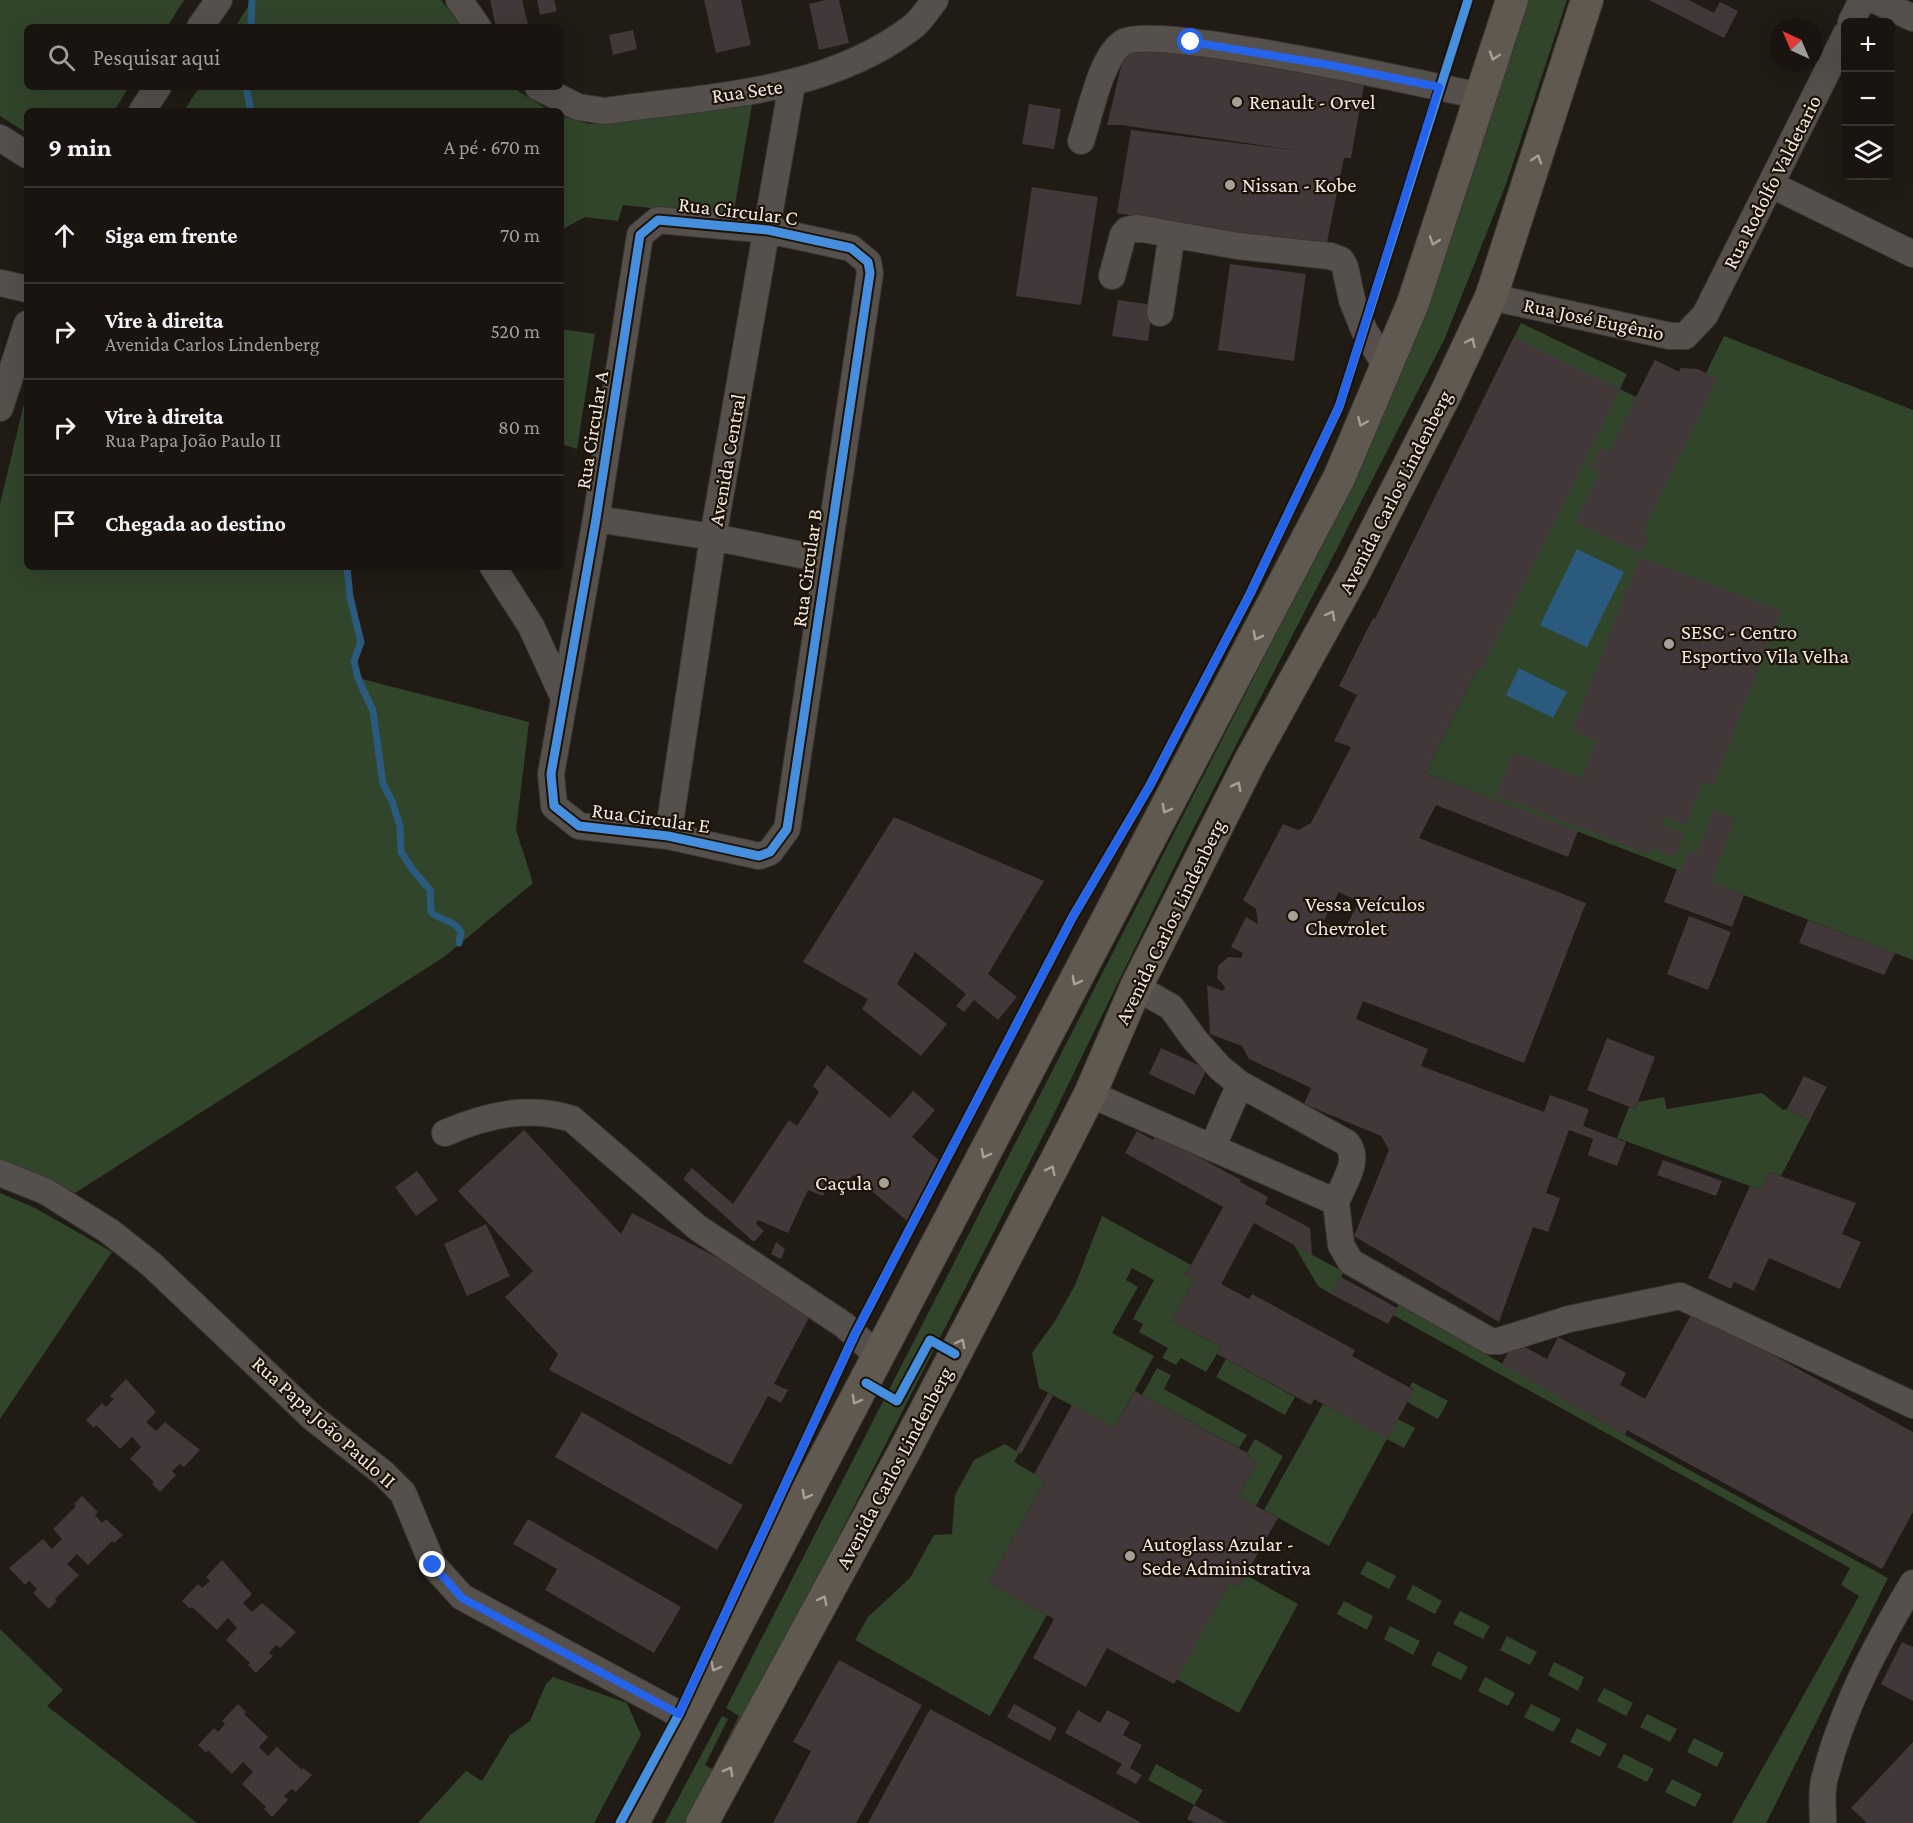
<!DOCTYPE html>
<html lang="pt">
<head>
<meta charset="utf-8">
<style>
  body { margin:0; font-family:"Crimson Pro",serif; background:#221d19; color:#f1f3f6 }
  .controls { position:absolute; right:18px; top:18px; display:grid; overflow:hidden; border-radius:9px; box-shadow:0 6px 24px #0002 }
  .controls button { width:54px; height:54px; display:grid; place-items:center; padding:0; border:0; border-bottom:2px solid #373330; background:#191410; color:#f1f3f6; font:30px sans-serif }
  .compass { position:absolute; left:1769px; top:18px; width:54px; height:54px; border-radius:50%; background:#191410; box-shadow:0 6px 24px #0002; rotate:316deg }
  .stop { position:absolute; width:18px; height:18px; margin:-14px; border:4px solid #2563eb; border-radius:50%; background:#fff }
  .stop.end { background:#2563eb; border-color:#fff; box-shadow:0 2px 6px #0008 }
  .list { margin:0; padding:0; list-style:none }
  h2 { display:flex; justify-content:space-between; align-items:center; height:78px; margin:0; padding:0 24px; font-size:26px }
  h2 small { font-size:20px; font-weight:400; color:#9f9e9f }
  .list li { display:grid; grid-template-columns:39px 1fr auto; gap:18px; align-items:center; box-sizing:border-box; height:96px; padding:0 24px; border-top:2px solid #373330 }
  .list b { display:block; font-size:22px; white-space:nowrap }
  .list p { margin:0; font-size:20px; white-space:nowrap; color:#9f9e9f }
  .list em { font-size:20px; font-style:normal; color:#9f9e9f }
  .icon { flex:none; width:33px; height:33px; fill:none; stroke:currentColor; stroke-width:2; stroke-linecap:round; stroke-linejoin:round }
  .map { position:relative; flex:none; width:1913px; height:1823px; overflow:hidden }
  .search { position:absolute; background:#191410; box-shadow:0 6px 24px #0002; left:24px; top:24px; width:540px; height:66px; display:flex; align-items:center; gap:15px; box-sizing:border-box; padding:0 21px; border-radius:9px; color:#9f9e9f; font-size:22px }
  .panel { position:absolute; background:#191410; box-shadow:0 6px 24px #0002; left:24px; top:108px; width:540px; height:462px; border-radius:9px }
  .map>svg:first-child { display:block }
  .green { fill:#31452a }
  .water { fill:#2a5b7f }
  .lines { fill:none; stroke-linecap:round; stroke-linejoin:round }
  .stream { stroke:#2a5b7f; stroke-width:7 }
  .building { fill:#423739; fill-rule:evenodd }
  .minor-casing { stroke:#3c3732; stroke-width:28 }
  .major-casing { stroke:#3c3732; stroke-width:34 }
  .minor { stroke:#55504b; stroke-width:26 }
  .major { stroke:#5f5950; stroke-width:32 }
  .cycleway-casing { stroke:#1d1206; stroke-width:13 }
  .cycleway { stroke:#468fdf; stroke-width:9 }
  .oneway { stroke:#a8a098 }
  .route { stroke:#2563eb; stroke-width:8 }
  .poi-dot { fill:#a8a098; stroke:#1d1206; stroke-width:2 }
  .labels { text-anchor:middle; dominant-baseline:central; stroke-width:4.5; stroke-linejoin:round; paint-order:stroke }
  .street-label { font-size:21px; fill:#f0e7df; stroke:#1d1206 }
  .poi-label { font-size:21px; fill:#f0e7df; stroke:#1d1206; text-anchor:start }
</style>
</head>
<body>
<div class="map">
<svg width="1913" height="1823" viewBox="0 0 1913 1823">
  <rect width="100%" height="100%" fill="#211b15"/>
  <!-- green -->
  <path class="green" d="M0,0H184L167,27H27V87H129L114,111H27V133L0,116Z
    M252,0H441L462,27H235Z
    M1523,0H1567L1506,184L1445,338L1187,841L1050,1122L722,1765L716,1762L739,1716L726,1708L1319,550L1355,474Z
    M199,87H512L550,111H184Z
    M752,104L733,217L623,205L618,221L585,217L561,230V116L589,124Z
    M1521,323L1627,374L1620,389L1636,397L1655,360L1679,372L1681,368L1706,373L1724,336L1913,410V960L1425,773L1477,669L1375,619Z
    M561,329L595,334L577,449L561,444Z
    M27,391V567H347L350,597L361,642L354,661L358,678L529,722L516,830L533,883L444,957L75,1193L0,1160V504Z
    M1762,1093L1783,1110L1787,1109L1810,1120L1781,1176L1769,1172L1761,1190L1617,1138L1629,1107L1635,1109L1638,1102L1664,1097L1667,1109Z
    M0,1193L35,1208L112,1252L0,1419Z
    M1102,1216L1191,1265L1185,1275L1194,1280L1172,1321L1221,1347L1206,1372L1181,1358L1176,1365L1162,1358L1168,1348L1139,1332L1143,1324L1133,1319L1154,1280L1132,1268L1126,1280L1138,1287L1112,1333L1154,1356L1114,1428L1039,1388L1032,1353L1055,1321L1075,1285Z
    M1294,1245L1344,1272L1331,1294L1318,1286Z
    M1399,1304L1625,1435L1888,1578L1766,1823H1732L1859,1596L1841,1585L1850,1568L1393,1315Z
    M1226,1359L1295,1397L1285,1415L1216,1377Z
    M1157,1368L1171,1375L1164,1389L1247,1435L1239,1448L1142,1395Z
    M1412,1382L1448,1401L1438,1419L1407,1402L1414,1390L1410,1387Z
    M1323,1404L1387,1438L1398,1419L1415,1428L1404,1448L1387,1439L1329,1546L1264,1510Z
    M1255,1439L1283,1456L1256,1506L1238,1496L1257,1463L1249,1458L1251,1455L1247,1453Z
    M1005,1444L1019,1453L1014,1462L1045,1480L989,1583L1047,1615L990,1716L855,1640L868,1617L910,1578L934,1535L952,1534L955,1495L974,1460Z
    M1367,1561L1396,1576L1389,1589L1360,1574Z
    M1246,1575L1298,1604L1239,1713L1176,1679L1230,1582L1239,1587Z
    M1413,1585L1442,1601L1435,1614L1406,1599Z
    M1344,1601L1373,1616L1367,1630L1337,1614Z
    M1460,1611L1490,1626L1483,1639L1453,1624Z
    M1390,1626L1420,1641L1413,1655L1384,1639Z
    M0,1629L63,1690L47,1706L197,1823H0Z
    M1507,1636L1537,1652L1530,1665L1500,1650Z
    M1438,1651L1468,1667L1461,1680L1431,1665Z
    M1554,1662L1584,1677L1578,1691L1548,1675Z
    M553,1677L627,1703L641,1735L594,1823H418L466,1771L482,1781L510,1735L530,1721L546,1684Z
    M1485,1677L1515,1693L1508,1706L1478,1691Z
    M1604,1688L1633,1703L1626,1716L1597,1701Z
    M1531,1704L1561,1719L1553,1732L1524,1717Z
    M1647,1714L1677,1729L1670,1742L1640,1727Z
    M722,1716L728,1719L705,1765L718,1772L692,1823H665Z
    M1577,1728L1607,1744L1600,1757L1570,1742Z
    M1694,1738L1724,1753L1717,1767L1687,1752Z
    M1624,1754L1654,1769L1647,1782L1617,1767Z
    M1156,1764L1203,1790L1194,1805L1148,1780Z
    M1672,1779L1702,1794L1695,1807L1665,1792Z"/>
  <!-- water -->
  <path class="water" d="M1577,549L1624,572L1587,647L1540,625Z
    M1519,668L1567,692L1553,718L1506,695Z"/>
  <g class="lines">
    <!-- stream -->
    <path class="stream" d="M251,27L252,0
      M246,87L251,111
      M347,567L350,597L361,642L354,661L358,678L373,711L383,784L392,801L400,826L401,852L412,869L430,890L431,912C441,921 453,919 461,932L459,943"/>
  </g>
  <!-- building -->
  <path class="building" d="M490,0H522L528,24L496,27Z
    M537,0H554L557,11L540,15Z
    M704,0H741L751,45L716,53Z
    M826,0H839L849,43L819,50L809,4Z
    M1649,0H1689L1714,13L1720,2L1738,11L1724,38Z
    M633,30L637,49L613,55L609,35Z
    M1127,42L1365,79L1351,158H1344L1326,247L1117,213L1131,130L1302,151L1121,125H1107Z
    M1029,104L1061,109L1054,149L1022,144Z
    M1032,187L1098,197L1081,305L1016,296Z
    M1230,264L1306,274L1294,361L1218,350Z
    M1118,300L1153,305L1148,341L1112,336Z
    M1514,337L1620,389L1481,671L1477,669L1425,773L1578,831L1568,857L1436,805L1419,838L1586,903L1524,1063L1363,1001L1356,1019L1428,1049L1421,1066L1544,1112L1550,1095L1589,1109L1583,1126L1626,1142L1617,1166L1588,1155L1593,1139L1569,1130L1546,1193L1560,1198L1548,1232L1533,1227L1499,1322L1354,1236L1389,1150L1381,1136L1304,1104L1311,1088L1249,1059L1242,1046L1210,1034L1207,985L1223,991L1225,987L1217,978L1218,966L1228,957L1241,958L1243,953L1231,947L1246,917L1258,924L1256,909L1243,900L1283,824L1298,830L1311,823L1351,747L1334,741L1357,695L1339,686L1373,618L1375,619ZM1339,892L1359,902L1343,932L1323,922Z
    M1655,360L1679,372L1681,368L1698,369L1717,379L1642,533L1649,536L1641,553L1575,522L1600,472L1590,467L1600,447L1609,452Z
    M1640,557L1781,611L1713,785L1703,782L1686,825L1664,817L1661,824L1684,833L1675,857L1651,848L1649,854L1496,795L1513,752L1582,778L1596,741L1572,731Z
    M1713,810L1735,819L1711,882L1744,895L1732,927L1664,902L1677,869L1681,871L1689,850L1697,853Z
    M894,817L1044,881L988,974L1017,997L998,1020L974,1000L964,1012L956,1006L966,994L915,952L897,984L947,1024L921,1056L862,1009L868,999L803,962Z
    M1689,916L1731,932L1708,990L1667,974Z
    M1808,920L1895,953L1884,975L1799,943Z
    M1607,1038L1655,1057L1635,1109L1587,1090Z
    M1161,1048L1207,1069L1194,1095L1149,1074Z
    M827,1065L890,1118L913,1091L935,1110L912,1137L940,1161L907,1221L853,1175L840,1191L829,1182L823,1196L808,1190L788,1233L758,1220L756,1224L764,1231L754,1242L683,1179L692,1168L733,1204L789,1120L797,1126L819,1092L813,1086Z
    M1804,1076L1827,1087L1810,1120L1787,1109Z
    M524,1130L621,1234L632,1213L814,1308L774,1384L788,1390L781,1403L768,1396L731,1465L549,1370L558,1354L505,1297L533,1271L458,1191Z
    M1137,1131L1153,1140L1156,1134L1241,1180L1240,1182L1268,1197L1265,1204L1310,1228L1312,1255L1254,1223L1221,1284L1249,1299L1252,1294L1355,1350L1352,1356L1414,1390L1387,1439L1314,1399L1311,1405L1217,1354L1221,1347L1172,1321L1194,1280L1185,1276L1223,1207L1125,1153Z
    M1663,1160L1722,1181L1716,1196L1657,1175Z
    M417,1171L438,1200L416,1216L395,1187Z
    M1769,1172L1856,1203L1842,1234L1861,1242L1840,1289L1769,1258L1754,1291L1734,1282L1731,1289L1708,1278L1750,1186L1761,1190Z
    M486,1224L510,1276L467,1296L444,1244Z
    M776,1242L785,1249L781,1259L771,1254Z
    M1341,1277L1397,1308L1388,1324L1331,1294Z
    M1693,1311L1913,1432V1512L1882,1569L1627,1430L1625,1435L1502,1364L1514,1341L1547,1359L1558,1337L1626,1373L1620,1385L1645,1399Z
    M126,1379L156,1412L146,1422L156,1431L165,1422L200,1450L184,1467L180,1464L172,1471L176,1475L160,1492L152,1484L154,1482L130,1459L141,1447L132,1437L120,1449L96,1425L94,1428L86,1420L102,1403L106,1407L114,1399L110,1396Z
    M1135,1391L1251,1455L1249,1458L1257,1463L1238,1496L1278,1518L1239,1587L1230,1582L1174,1684L1107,1648L1086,1687L1033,1658L1054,1619L989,1583L1045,1480L1034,1474L1072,1405L1114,1428Z
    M1048,1393L1053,1396L1021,1454L1019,1453L1016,1451Z
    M582,1412L743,1505L717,1550L555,1457Z
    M82,1496L98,1512L95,1515L102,1523L106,1519L123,1535L114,1543L112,1541L88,1565L77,1554L67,1564L79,1575L55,1599L57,1601L49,1609L33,1593L37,1589L29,1581L25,1585L9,1568L43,1539L52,1549L62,1539L53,1529L76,1506L74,1504Z
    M528,1519L681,1607L654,1653L545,1590L557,1569L513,1544Z
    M222,1560L252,1594L243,1603L252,1612L262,1603L296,1632L280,1648L276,1645L269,1653L273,1656L256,1673L248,1665L250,1663L226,1640L237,1628L228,1618L217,1630L192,1607L190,1609L182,1601L198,1584L202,1588L210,1581L206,1577Z
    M1902,1642L1913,1647V1701L1881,1684Z
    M839,1660L922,1705L856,1823H773L811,1751L793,1742Z
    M238,1704L246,1712L244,1714L268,1737L259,1747L268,1756L277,1747L302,1770L303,1768L312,1775L296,1792L292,1789L284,1796L288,1800L272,1817L264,1809L266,1807L242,1784L253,1772L243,1762L232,1774L208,1750L206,1753L198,1745L214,1728L218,1732L225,1724L222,1721Z
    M1014,1704L1057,1728L1050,1741L1007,1717Z
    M930,1709L1142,1823H868Z
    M1078,1710L1100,1723L1107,1710L1130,1722L1123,1735L1142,1745L1130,1768L1142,1775L1136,1784L1116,1773L1122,1764L1065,1733Z
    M1913,1742V1823H1867L1851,1808Z
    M1194,1805L1227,1823H1195L1187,1819Z"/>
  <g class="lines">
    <defs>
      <path id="minor" d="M459,0L478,27
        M1875,0L1913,18
        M1851,22L1862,0
        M200,27L219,0
        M538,87L578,107L605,111C709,96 824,94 911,28C921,21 928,9 935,0
        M142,111L158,87
        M0,138L27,155
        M1081,141C1090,115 1101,55 1124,42C1157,24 1429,85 1480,96
        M1772,185L1913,254
        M658,220L768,230L851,248L868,262L870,273L787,829L770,852L759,856L668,836L579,826L554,806L551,774L596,519L640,235Z
        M1112,276L1123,235L1127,230L1137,228L1238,246L1330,256L1341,260L1345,267L1352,300L1364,330L1386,366
        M0,283L27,289
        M1491,297L1670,336H1685L1705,315L1846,34
        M1160,313L1172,234
        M0,408L27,324
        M596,519L713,537L826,560
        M493,567L531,626L563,696
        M668,836L713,537L792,84
        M1090,1094L1336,1202C1343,1184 1361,1160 1347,1143L1240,1084L1220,1068L1195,1040L1171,1007L1136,987
        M445,1133C486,1115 529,1105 572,1119L698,1228L844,1325L879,1357
        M1212,1148L1240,1084
        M0,1173L45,1191L109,1231L151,1264L313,1418L383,1473L403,1493L433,1565L462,1597L688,1719
        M1336,1202L1341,1245L1351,1262L1490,1341H1499L1569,1319L1680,1296L1913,1405
        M1823,1823C1823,1810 1821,1794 1824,1781C1841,1710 1876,1645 1913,1583"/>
      <path id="major" d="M633,1823L1339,478L1413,303L1512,0
        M702,1823L905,1450L1062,1149L1090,1094L1136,987L1250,761L1354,573L1445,395L1491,297L1587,0"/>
    </defs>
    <!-- minor casing -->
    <use href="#minor" class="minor-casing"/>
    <!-- major casing -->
    <use href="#major" class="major-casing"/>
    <!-- minor -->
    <use href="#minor" class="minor"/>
    <!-- major -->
    <use href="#major" class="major"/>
    <defs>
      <path id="cycleway" d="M658,220L768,230L851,248L868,262L870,273L787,829L770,852L759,856L668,836L579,826L554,806L551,774L596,519L640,235Z
        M866,1383L897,1401L930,1340L955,1354
        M620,1823L679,1714L855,1334L1072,918L1149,787L1250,594L1339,407L1468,0"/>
    </defs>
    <!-- cycleway casing -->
    <use href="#cycleway" class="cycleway-casing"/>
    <!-- cycleway -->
    <use href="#cycleway" class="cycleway"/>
  </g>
  <!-- one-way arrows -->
  <defs><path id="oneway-chevron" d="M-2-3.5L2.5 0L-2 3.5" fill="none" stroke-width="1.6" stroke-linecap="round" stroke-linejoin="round" transform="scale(1.5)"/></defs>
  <g class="oneway">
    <use href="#oneway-chevron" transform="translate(1494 56) rotate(108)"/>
    <use href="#oneway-chevron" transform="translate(1537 159) rotate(-72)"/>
    <use href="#oneway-chevron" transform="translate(1434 241) rotate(109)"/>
    <use href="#oneway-chevron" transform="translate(1471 342) rotate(-65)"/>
    <use href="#oneway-chevron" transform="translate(1362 422) rotate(113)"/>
    <use href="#oneway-chevron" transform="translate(1331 615) rotate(-61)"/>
    <use href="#oneway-chevron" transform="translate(1257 636) rotate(118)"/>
    <use href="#oneway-chevron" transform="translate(1237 786) rotate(-63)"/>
    <use href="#oneway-chevron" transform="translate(1166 809) rotate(118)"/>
    <use href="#oneway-chevron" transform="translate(1076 981) rotate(118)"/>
    <use href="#oneway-chevron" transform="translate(985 1154) rotate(118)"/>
    <use href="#oneway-chevron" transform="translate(1051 1170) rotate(-63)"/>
    <use href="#oneway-chevron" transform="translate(961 1343) rotate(-63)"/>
    <use href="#oneway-chevron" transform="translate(856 1400) rotate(119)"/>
    <use href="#oneway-chevron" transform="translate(806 1495) rotate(118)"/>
    <use href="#oneway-chevron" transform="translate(823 1600) rotate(-61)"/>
    <use href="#oneway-chevron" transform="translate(715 1667) rotate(118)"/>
    <use href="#oneway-chevron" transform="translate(729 1771) rotate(-62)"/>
  </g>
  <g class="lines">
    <!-- route -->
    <path class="route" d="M433,1565L462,1598L679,1714L855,1334L1072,918L1149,787L1250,594L1339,407L1439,87L1330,65L1191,42"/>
  </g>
  <!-- markers -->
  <g class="poi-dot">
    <circle cx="1237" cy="102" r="6"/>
    <circle cx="1230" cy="185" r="6"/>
    <circle cx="1669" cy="644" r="6"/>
    <circle cx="1293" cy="916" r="6"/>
    <circle cx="884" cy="1183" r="6"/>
    <circle cx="1130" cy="1556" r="6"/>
  </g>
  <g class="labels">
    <!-- street labels -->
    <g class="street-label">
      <text transform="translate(747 91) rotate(-8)">Rua Sete</text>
      <text transform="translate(1772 182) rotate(-63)">Rua Rodolfo Valdetario</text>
      <text transform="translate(738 211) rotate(7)">Rua Circular C</text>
      <text transform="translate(1594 319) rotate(12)">Rua José Eugênio</text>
      <text transform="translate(592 430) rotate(-81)">Rua Circular A</text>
      <text transform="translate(727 460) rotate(-80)">Avenida Central</text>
      <text transform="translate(1395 492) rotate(-63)">Avenida Carlos Lindenberg</text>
      <text transform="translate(807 568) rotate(-82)">Rua Circular B</text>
      <text transform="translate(651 818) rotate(8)">Rua Circular E</text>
      <text transform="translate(1170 922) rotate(-64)">Avenida Carlos Lindenberg</text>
      <text transform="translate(324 1422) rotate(42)">Rua Papa João Paulo II</text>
      <text transform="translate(894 1468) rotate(-62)">Avenida Carlos Lindenberg</text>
    </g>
    <!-- poi labels -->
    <g class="poi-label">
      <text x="1249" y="102">Renault - Orvel</text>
      <text x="1242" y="185">Nissan - Kobe</text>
      <text x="1681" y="632">SESC - Centro<tspan x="1681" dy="24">Esportivo Vila Velha</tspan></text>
      <text x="1305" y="904">Vessa Veículos<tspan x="1305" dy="24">Chevrolet</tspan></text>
      <text x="872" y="1183" text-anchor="end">Caçula</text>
      <text x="1142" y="1544">Autoglass Azular -<tspan x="1142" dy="24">Sede Administrativa</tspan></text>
    </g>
  </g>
</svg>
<div class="controls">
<button>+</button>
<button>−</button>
<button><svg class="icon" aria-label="layers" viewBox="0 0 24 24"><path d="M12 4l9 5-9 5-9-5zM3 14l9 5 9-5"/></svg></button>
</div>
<svg class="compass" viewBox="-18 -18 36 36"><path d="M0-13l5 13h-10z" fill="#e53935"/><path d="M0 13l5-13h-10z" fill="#9f9e9f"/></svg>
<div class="stop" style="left:1191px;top:42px"></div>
<div class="stop end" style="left:433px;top:1565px"></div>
<div class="search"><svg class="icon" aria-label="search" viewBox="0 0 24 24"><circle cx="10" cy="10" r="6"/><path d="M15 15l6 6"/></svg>Pesquisar aqui</div>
<section class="panel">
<h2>9 min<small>A pé · 670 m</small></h2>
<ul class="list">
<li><svg class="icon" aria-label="ahead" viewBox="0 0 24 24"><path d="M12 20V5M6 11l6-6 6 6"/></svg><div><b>Siga em frente</b></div><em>70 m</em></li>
<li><svg class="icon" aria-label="right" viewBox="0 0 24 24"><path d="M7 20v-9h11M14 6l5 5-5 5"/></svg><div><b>Vire à direita</b><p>Avenida Carlos Lindenberg</p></div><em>520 m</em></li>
<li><svg class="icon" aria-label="right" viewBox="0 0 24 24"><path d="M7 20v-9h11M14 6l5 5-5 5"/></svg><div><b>Vire à direita</b><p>Rua Papa João Paulo II</p></div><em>80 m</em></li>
<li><svg class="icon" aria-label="arrive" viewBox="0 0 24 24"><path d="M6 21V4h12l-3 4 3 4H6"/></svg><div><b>Chegada ao destino</b></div></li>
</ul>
</section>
</div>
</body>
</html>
